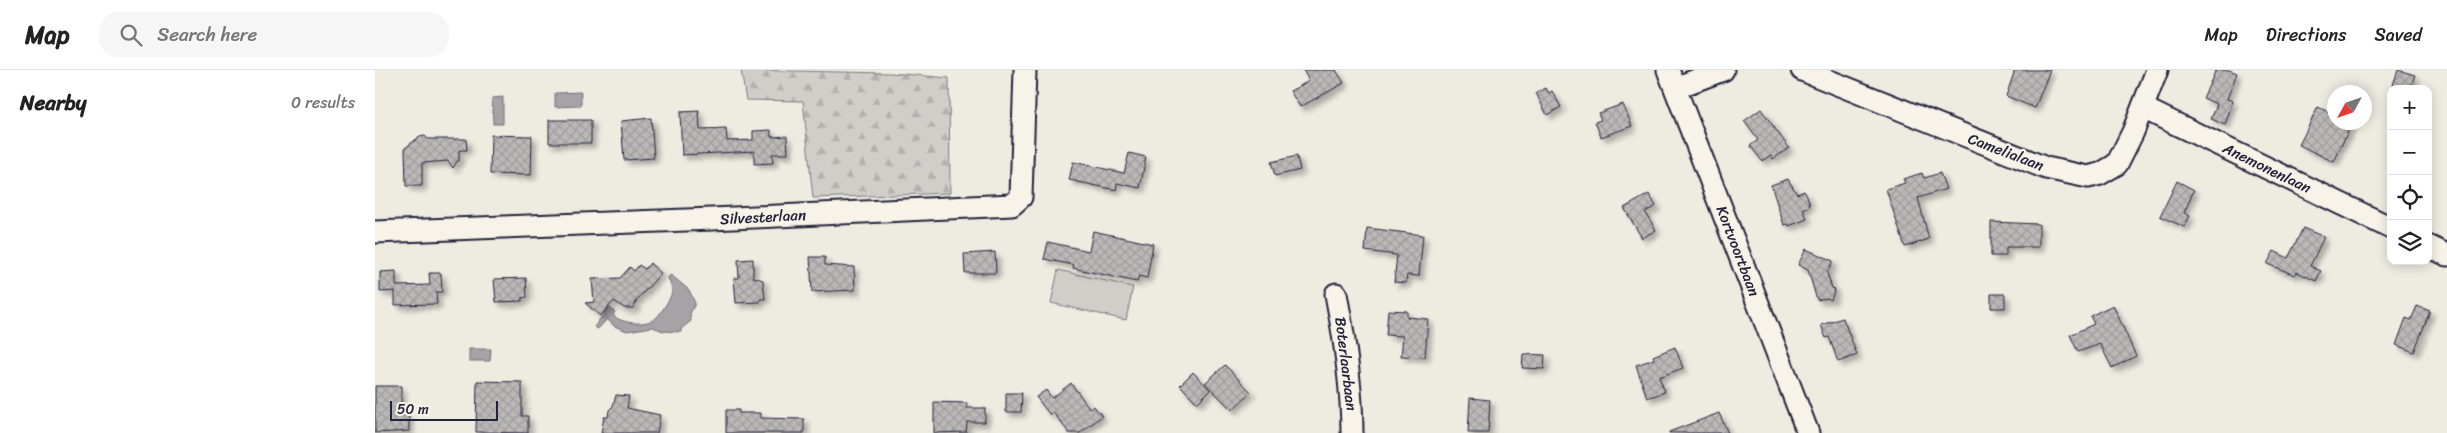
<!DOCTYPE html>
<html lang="en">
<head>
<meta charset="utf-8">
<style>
  body { margin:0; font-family:Sriracha,sans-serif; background:#f6f6f6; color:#222 }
  .controls { position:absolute; right:15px; top:15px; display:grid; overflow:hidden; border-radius:10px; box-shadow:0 2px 12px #0003 }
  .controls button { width:45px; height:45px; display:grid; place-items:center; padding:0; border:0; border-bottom:1px solid #e0e0e0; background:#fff; color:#222; font:25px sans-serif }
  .compass { position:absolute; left:1952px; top:15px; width:45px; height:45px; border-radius:50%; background:#fff; box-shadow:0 2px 12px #0003; rotate:230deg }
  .scale { position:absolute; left:15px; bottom:12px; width:108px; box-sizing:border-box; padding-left:5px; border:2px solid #22223b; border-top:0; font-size:14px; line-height:18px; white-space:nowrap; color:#22223b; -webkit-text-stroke:4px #f7f3e8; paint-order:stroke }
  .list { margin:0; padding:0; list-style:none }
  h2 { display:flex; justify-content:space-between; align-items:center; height:65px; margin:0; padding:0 20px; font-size:21px }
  h2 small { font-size:16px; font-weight:400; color:#767676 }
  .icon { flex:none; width:28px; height:28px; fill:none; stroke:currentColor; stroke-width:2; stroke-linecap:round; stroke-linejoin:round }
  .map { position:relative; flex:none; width:2072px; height:363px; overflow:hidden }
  header { display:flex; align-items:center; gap:30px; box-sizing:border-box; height:70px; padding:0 25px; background:#fff; border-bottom:1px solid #e0e0e0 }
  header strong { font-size:24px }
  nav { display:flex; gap:28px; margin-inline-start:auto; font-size:18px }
  .search { width:350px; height:45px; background:#f6f6f6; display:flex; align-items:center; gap:12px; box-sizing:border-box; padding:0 18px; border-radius:20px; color:#767676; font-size:19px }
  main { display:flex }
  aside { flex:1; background:#fff }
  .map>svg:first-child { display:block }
  .forest { fill:url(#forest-firs); stroke:#7a7882 }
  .pitch { fill:#d1cdc9; stroke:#7a7882 }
  .water { fill:#a6a3a6; stroke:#716f7b }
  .building { fill:url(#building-cross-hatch); stroke:#22223b; filter:url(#shadow) }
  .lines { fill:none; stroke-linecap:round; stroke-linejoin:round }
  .minor-casing { stroke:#22223b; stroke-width:25 }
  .minor { stroke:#f7f3e8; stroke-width:21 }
  .labels { text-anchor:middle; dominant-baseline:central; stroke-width:4.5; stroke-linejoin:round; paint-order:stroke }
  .street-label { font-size:15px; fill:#22223b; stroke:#f7f3e8 }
</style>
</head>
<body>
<header>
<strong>Map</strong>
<div class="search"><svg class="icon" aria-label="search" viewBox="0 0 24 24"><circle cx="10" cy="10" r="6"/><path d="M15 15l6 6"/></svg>Search here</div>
<nav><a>Map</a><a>Directions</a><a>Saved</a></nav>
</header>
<main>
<aside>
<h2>Nearby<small>0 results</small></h2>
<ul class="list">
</ul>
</aside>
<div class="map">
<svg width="2072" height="363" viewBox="0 0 2072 363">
  <defs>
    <pattern id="forest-firs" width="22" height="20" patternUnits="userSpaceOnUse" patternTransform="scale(1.25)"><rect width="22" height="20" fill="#d1cdc9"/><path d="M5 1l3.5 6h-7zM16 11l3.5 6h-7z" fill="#b3b0ae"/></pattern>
    <pattern id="building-cross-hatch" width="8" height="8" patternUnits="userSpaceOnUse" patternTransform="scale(1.25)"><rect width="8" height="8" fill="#bbb8b7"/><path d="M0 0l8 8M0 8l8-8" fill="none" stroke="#a09e9e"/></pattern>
    <filter id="shadow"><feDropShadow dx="4.5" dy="4.5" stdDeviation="2.5" flood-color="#0004"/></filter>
  </defs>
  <rect width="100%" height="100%" fill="#eeebe1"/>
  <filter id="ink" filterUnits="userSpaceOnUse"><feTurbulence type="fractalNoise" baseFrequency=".02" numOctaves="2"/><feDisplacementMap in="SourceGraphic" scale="10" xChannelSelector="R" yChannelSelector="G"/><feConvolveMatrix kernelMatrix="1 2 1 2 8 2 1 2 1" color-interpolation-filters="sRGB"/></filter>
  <g filter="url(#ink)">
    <!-- forest -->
    <path class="forest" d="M366,0L516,3L574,8L575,123L438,128L428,31L371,30Z"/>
    <!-- pitch -->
    <path class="pitch" d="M683,200L758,217L751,250L676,233Z"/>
    <!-- water -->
    <path class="water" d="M206,22V36L180,37V23Z
      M128,27V54H118L117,28Z
      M296,205L314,220L320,233L315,244L316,251L306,259V262L288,261L278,257L252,261L239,256L232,249L223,259L219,257L234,237L240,242L238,245C246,254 272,256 281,248C284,246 295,229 296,225C299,218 294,214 293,207Z
      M94,279H116L115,291H94Z"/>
    <!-- building -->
    <path class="building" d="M928,0H961L969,13L925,37L915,21L934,11Z
      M1640,0H1675L1660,38L1631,26Z
      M1841,0H1854L1862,3L1852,29L1858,31L1850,55L1836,49L1842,34L1828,28Z
      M2023,0L2040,5L2035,19L2018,15Z
      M1171,18L1174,23L1177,21L1186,37L1172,45L1161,23Z
      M1248,34L1257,56L1226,67L1220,52L1226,50L1223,43Z
      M1943,37L1960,45V52H1977L1959,92L1924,75Z
      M1386,39L1414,78L1398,89L1396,85L1387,91L1375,76L1383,70L1369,51Z
      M324,41L325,60L351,59L352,71L378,70V61L396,60V67L412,66L413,84H397L398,93L379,94V81L307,85L305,42Z
      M276,48L279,88L249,90L246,51Z
      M174,50H216V73H174Z
      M116,65L157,66L156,105L115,104Z
      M50,66L53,69H91L92,80H84V91H82L78,98L73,91L47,93V116H31L30,78L44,67Z
      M754,83L771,87L765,118L742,113L741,120L694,110L698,92L749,103Z
      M922,86L925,100L900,106L896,92Z
      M1547,103L1549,108L1565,103L1571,119L1543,128L1554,169L1530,177L1511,119L1530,113L1528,109Z
      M1413,109L1422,124L1429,121L1432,125L1435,136L1428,139L1432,149L1414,156L1413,154L1409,155L1396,115Z
      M1802,111L1819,120L1809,143L1815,146L1809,157L1785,146Z
      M1274,124L1281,136L1270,142L1281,160L1267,168L1249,138Z
      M1616,152L1664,154V177H1631V186H1616Z
      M992,158L1048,165L1044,206L1032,205L1031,213L1019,212L1022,185L990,181Z
      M1928,158L1949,167L1935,196L1946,201L1941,211L1922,202L1920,205L1892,194L1899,181L1913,188Z
      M718,161L778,174L772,208L764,206L762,212L698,198L699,195L669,189L673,172L714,181Z
      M1431,179L1458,191L1452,203L1457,218L1460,219L1456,230L1452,228L1442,230L1433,200L1423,195Z
      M620,182L621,203H590L589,184Z
      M435,187H450V195L479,197L480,220L437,222Z
      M378,189V207L388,210L390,229H385V232L361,233L359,208H364L363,190Z
      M275,193L286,203L262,230L258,238H249L239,231L225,246L210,233L219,232L217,209L245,208L255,197L259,201L264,195L270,199Z
      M21,201V216L55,215L54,203H66L67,222H61L62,234L20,235V221L5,222V202Z
      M151,208L152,227L147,228V231L121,232L119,209Z
      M1616,224H1630V238H1616Z
      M1738,235L1761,286L1737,298L1725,274L1703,282L1695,265L1719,254L1715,246Z
      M2042,236L2055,241L2039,282L2021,275L2031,248L2036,250Z
      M1013,240L1032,241V247L1053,249L1050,287L1026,286L1028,266L1011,265Z
      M1468,248L1482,285L1463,292L1454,267L1451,268L1446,255Z
      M1300,277L1308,298L1284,307L1290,322L1272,328L1261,295L1279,289L1278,286Z
      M1148,284L1170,285L1169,299L1147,298Z
      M850,295L876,322L857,340L830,313Z
      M818,302L835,320L822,333L805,315Z
      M102,311L147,312V346H153V363L101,362Z
      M696,313L715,339L719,336L727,346L705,363H694L678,342L675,345L661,327L671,320L677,328Z
      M0,316H26V345H34V361L0,363Z
      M631,323H647L646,342H631Z
      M241,325L254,326L252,338L285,345L282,363H226L229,347H233L234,340L238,336Z
      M1095,328L1115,330L1113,363H1093Z
      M559,332L592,333V338H610V352H592L591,362L559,363Z
      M351,340H364V343H386V348L429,349V363H351Z
      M1344,343L1353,363H1294V362Z"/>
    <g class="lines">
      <defs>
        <path id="minor" d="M1293,0L1433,363
          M1427,0L1671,98L1713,107L1725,104L1742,94L1758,62L1782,0
          M1300,18L1348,0
          M1768,38L2016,158
          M0,162L337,149L637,135L646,127L650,0
          M2053,176L2072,185
          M961,224C970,271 977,316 977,363"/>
      </defs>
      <!-- minor casing -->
      <use href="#minor" class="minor-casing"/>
      <!-- minor -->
      <use href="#minor" class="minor"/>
    </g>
  </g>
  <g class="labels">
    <!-- street labels -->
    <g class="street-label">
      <text transform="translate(1631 82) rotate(21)">Camelialaan</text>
      <text transform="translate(1892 98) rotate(26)">Anemonenlaan</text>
      <text transform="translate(388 147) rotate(-3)">Silvesterlaan</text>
      <text transform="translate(1363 181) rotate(69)">Kortvoortbaan</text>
      <text transform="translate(971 294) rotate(83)">Boterlaarbaan</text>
    </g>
  </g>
</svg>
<div class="controls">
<button>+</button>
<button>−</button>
<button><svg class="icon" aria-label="locate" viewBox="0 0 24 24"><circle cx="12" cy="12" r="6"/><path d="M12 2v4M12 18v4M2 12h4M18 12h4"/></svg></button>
<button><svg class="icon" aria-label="layers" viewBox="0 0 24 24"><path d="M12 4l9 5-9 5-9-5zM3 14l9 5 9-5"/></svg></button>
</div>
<svg class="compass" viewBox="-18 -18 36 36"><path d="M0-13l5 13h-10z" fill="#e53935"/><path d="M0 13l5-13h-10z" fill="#767676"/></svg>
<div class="scale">50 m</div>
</div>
</main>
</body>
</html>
